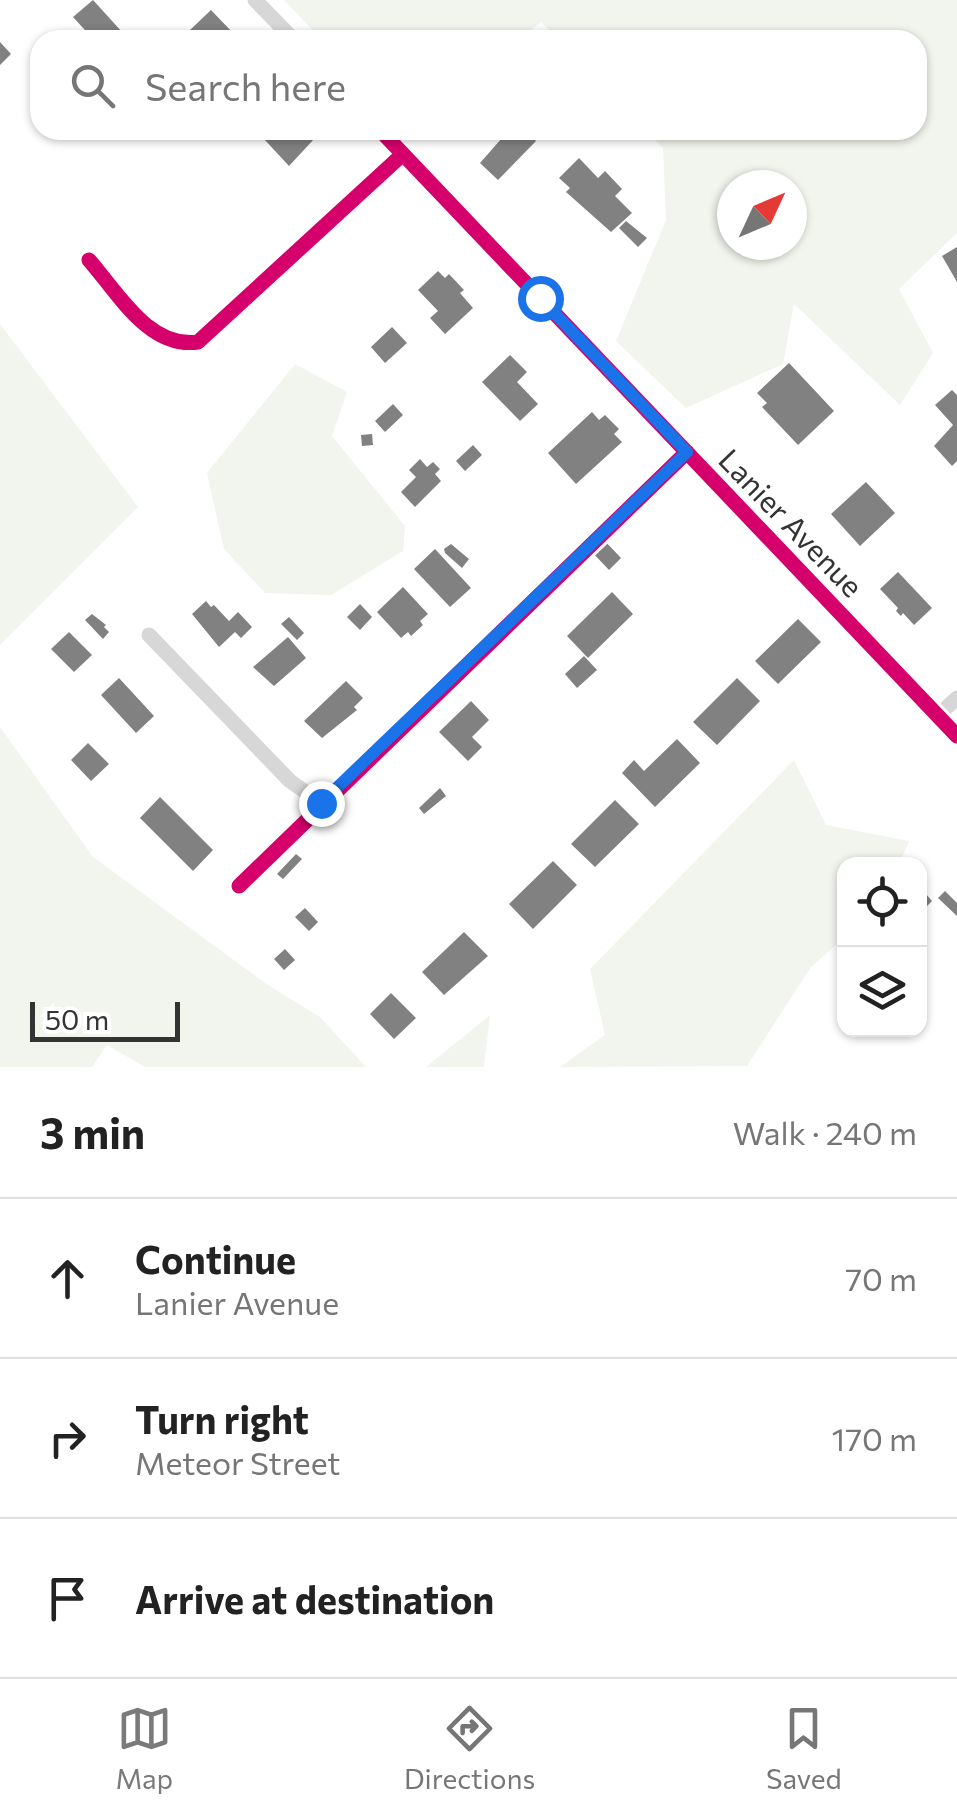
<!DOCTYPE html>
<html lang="en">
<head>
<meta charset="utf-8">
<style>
  body { margin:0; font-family:Commissioner,sans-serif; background:#f6f6f6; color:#222 }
  .controls { position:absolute; right:30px; bottom:30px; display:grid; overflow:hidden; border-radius:20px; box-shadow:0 2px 8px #0004 }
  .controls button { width:90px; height:90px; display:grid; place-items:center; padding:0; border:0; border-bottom:2px solid #e0e0e0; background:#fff; color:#222; font:50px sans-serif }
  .compass { position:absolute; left:717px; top:170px; width:90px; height:90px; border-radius:50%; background:#fff; box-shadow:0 2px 8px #0004; rotate:46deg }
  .scale { position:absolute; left:30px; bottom:25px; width:150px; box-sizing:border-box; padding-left:10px; border:5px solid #333; border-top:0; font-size:28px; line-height:35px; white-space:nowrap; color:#333; -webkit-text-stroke:8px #fff; paint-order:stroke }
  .stop { position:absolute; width:30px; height:30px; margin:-22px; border:8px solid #1a73e8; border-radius:50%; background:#fff }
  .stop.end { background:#1a73e8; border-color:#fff; box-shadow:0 2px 10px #0008 }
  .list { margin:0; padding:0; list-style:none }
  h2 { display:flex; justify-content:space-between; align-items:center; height:130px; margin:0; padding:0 40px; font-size:42px }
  h2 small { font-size:32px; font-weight:400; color:#767676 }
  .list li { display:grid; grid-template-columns:65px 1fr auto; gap:30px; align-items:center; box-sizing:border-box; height:160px; padding:0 40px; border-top:2px solid #e0e0e0 }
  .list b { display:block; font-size:38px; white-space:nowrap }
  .list p { margin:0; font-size:32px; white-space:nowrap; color:#767676 }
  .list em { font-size:32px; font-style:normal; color:#767676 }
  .icon { flex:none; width:55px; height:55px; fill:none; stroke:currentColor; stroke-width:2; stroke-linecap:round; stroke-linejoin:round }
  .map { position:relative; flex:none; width:957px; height:1067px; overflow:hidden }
  .search { position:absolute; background:#fff; box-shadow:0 2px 8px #0004; left:30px; right:30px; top:30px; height:110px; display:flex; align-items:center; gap:25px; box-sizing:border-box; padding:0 35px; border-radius:30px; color:#767676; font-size:38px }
  .sheet { height:610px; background:#fff }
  nav { display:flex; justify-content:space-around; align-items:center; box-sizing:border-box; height:140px; border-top:2px solid #e0e0e0; background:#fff; font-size:28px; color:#767676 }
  nav a { display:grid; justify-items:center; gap:5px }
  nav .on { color:#7a7a7a }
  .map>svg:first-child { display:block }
  .green { fill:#f1f5ed; fill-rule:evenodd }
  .building { fill:#818181 }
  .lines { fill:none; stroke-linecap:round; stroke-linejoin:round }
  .minor { stroke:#d7d7d7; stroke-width:15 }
  .cycleway-casing { stroke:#fff; stroke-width:21 }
  .cycleway { stroke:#d6006c; stroke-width:15 }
  .route { stroke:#1a73e8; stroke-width:12 }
  .labels { text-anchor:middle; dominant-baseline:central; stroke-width:10; stroke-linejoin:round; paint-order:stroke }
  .street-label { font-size:30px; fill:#333; stroke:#fff }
</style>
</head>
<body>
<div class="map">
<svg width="957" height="1067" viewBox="0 0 957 1067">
  <rect width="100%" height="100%" fill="#fff"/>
  <!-- green -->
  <path class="green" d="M284,0H957V233L899,289L933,353L900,405L794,304L783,364L686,408L616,341L666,220L663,148L645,130H917V40H559L541,22L519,40H322ZM732,185H792V245H732Z
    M0,324L138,507L0,645Z
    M295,364L347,392L332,436L405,526L403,551L331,595L265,593L224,549L207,473Z
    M0,727L93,857L268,985L320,1017L366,1067H145L107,1045L92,1067H0Z
    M794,760L826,825L909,841L899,864H844V938L811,967L747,1066L560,1067L605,1035L590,969Z
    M490,1015L484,1067H426Z"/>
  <!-- building -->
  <path class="building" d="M93,0L123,33L115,40H94L73,17Z
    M211,10L234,34L228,40H185L193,33L190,30Z
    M0,42L11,54L0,65Z
    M274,130H308L315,138L289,166L264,139Z
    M509,130H524L536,141L498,180L480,163Z
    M579,158L598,178L605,171L622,189L615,196L632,213L611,232L566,192L570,188L559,178Z
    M626,221L647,238L638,247L619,228Z
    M957,247V282L942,256Z
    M438,271L445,278L449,274L464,290L460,293L473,308L445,334L430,318L438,311L418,290Z
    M392,327L407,343L385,363L371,347Z
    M510,355L527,372L517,382L538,404L520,421L482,382Z
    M789,363L834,411L798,445L762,407L767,403L757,393Z
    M952,390L957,395V461L952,466L934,446L953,425L935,405Z
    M393,404L403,415L385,432L375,421Z
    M592,412L599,420L605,415L619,429L614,434L622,442L576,484L548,453Z
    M372,434L373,445L362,446L361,435Z
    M473,445L482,455L465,471L456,461Z
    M420,459L427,467L433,462L440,469L435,474L441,481L415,507L401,492L416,477L409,470Z
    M866,482L895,513L860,546L831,514Z
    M602,538L621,558L609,570L590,550Z
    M451,544L469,559L462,568L445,553L444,549Z
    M435,549L471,588L450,607L414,569Z
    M898,572L932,608L914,625L903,613L901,616L896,611L898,608L880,589Z
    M403,587L428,614L420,621L423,625L411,636L408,632L401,638L377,612Z
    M612,592L633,614L588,658L567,636Z
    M206,601L211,607L214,605L229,621L238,612L252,627L241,638L235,632L219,647L192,614Z
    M360,604L372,617L360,630L347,617Z
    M92,614L106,625L104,627L109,632L103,639L85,620Z
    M289,617L304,633L297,640L281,624Z
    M798,619L821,642L778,684L755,661Z
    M69,632L92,655L74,672L51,649Z
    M288,637L306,658L274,686L253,667Z
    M584,656L597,670L577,688L565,674Z
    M119,678L154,716L136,733L101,695Z
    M737,678L760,701L717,745L693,722Z
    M346,681L363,698L354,707L357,710L322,738L304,721Z
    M471,701L489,720L472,737L482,747L468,761L439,732Z
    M677,739L700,763L655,807L622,773L634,760L644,771Z
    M88,743L109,764L91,781L71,760Z
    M440,788L446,796L424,814L419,808Z
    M160,797L213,850L193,871L140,818Z
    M615,800L639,824L595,867L571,844Z
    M296,854L302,859L283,879L277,874Z
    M553,861L577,885L533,929L509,904Z
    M945,891L957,903V916L938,898Z
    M926,894L932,901L920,913V900Z
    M305,908L318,922L309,931L295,917Z
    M464,932L488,956L444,995L422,972Z
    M285,949L295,960L284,970L274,959Z
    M391,993L416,1018L394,1039L370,1014Z"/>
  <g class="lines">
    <!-- minor -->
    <path class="minor" d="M255,0L294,40
      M380,130L957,736
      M89,260C118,293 149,349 198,342L403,154
      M149,635L290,781L321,803
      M938,715L957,698
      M239,886L687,452"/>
    <defs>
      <path id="cycleway" d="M380,130L957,736
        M89,260C118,293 149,349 198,342L403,154
        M239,886L687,452"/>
    </defs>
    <!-- cycleway casing -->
    <use href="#cycleway" class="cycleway-casing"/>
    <!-- cycleway -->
    <use href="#cycleway" class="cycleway"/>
  </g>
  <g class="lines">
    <!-- route -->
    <path class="route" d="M321,803L687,452L540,298"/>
  </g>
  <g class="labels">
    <!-- street labels -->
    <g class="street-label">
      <text transform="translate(792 522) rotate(46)">Lanier Avenue</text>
    </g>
  </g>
</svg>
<div class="controls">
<button><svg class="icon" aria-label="locate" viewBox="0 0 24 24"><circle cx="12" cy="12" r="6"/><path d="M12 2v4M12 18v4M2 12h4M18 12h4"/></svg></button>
<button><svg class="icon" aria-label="layers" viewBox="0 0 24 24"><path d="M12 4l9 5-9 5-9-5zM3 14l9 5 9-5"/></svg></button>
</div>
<svg class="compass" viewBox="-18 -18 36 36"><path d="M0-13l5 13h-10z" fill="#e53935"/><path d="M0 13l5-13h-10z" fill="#767676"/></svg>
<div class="scale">50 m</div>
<div class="stop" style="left:540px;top:298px"></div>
<div class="stop end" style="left:321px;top:803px"></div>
<div class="search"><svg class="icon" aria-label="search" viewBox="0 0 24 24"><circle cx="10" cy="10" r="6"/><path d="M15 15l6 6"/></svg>Search here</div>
</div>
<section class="sheet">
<h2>3 min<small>Walk · 240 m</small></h2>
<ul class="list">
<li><svg class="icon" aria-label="ahead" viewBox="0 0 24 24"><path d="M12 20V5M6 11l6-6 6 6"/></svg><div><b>Continue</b><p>Lanier Avenue</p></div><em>70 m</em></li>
<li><svg class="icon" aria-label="right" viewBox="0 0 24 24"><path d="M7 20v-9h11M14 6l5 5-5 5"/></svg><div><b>Turn right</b><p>Meteor Street</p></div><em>170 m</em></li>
<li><svg class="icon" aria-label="arrive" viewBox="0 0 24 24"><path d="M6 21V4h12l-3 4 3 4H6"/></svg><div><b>Arrive at destination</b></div></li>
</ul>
</section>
<nav>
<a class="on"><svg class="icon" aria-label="map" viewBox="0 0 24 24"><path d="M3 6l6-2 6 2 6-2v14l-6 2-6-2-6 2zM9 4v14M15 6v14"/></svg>Map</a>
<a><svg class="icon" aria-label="directions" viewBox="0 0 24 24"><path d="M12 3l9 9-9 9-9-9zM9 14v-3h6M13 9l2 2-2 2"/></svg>Directions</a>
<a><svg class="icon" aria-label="saved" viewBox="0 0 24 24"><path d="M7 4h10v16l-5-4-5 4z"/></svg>Saved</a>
</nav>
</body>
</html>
